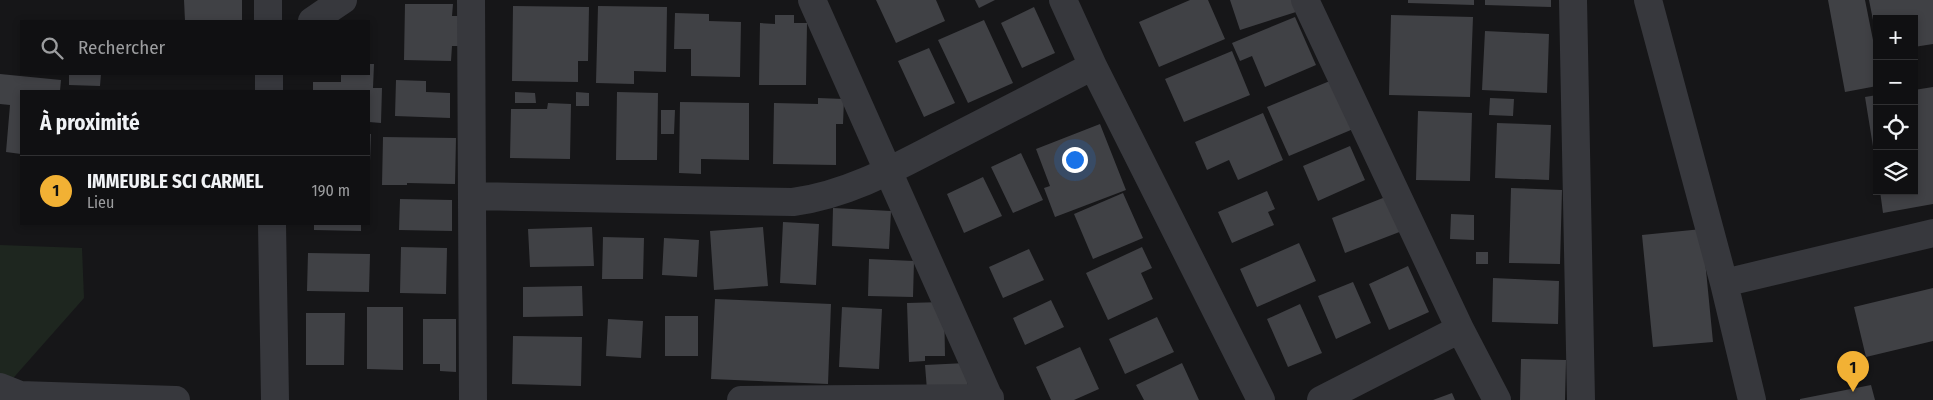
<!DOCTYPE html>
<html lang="fr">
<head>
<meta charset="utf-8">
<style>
  body { margin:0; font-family:"Fira Sans Condensed",sans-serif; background:#1e1e20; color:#f1f3f6 }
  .controls { position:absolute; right:15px; top:15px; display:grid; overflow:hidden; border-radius:0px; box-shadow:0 2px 8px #0003 }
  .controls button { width:45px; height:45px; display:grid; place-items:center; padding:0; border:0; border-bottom:1px solid #303032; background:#101012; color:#f1f3f6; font:25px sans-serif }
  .you { position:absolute; left:1074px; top:159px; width:18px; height:18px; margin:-12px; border:4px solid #fff; border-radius:50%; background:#1a73e8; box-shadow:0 0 0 8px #1a73e833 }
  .badge { display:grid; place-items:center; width:32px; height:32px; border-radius:50%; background:#f2b134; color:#111; font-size:16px; font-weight:700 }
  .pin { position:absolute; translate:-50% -41px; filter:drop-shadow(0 1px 2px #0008) }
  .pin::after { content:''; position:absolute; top:26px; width:18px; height:15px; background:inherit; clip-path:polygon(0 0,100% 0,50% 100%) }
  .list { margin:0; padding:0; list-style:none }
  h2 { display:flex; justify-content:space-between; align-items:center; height:65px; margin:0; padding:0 20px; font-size:21px }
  h2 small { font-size:16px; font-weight:400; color:#9c9d9f }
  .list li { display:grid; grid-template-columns:32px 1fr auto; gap:15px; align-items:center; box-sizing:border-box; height:70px; padding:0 20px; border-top:1px solid #303032 }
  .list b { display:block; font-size:19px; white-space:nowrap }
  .list p { margin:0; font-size:16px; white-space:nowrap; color:#9c9d9f }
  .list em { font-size:16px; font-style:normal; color:#9c9d9f }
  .icon { flex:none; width:28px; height:28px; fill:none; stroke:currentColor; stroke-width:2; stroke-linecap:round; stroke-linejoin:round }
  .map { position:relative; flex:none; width:1933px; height:400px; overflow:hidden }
  .search { position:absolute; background:#101012; box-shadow:0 2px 8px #0003; left:20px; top:20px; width:350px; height:55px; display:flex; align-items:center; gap:12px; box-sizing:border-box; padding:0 18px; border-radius:0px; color:#9c9d9f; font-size:19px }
  .panel { position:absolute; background:#101012; box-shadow:0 2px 8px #0003; left:20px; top:90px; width:350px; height:135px; border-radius:0px }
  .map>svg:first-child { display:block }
  .green { fill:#1e261f }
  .building { fill:#404145 }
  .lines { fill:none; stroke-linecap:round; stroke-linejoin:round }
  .minor { stroke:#37383d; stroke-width:28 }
</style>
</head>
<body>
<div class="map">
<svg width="1933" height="400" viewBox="0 0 1933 400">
  <rect width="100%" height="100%" fill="#161618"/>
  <!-- green -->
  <path class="green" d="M0,245L82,248L84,298L0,393Z"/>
  <!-- building -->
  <path class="building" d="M184,0H242V20L185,21Z
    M876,0H936L945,21L896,43Z
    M975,0H995L979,8Z
    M1190,0H1208L1225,39L1159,67L1139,22Z
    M1230,0H1292L1296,12L1240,30Z
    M1408,0H1474V5L1408,3Z
    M1485,0H1551V7L1485,5Z
    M1828,0H1865L1877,60V86L1845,92Z
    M1869,0H1933V44L1914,47V19H1877L1876,35Z
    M405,4H453L452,16H470L469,46H452L451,61L404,60Z
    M513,6L589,7L588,61H578V82L512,81Z
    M598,6L667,7L666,72L634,71V84L596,83Z
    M1034,7L1055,53L1022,68L1001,23Z
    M675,13L709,14V21L741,22L740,77L691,76V49H674Z
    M775,15H794V23H807L806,85H759L760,23L775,24Z
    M1391,15L1473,17L1470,97L1389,95Z
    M1295,17L1316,65L1265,87L1252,56L1240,61L1232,43Z
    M984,20L1013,83L968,103L938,40Z
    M1485,31L1549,34L1547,93L1482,90Z
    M929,48L955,103L924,117L898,61Z
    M1232,51L1250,95L1184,122L1165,79Z
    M369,64H374L373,88H382L381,123L369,122V91H313V82H341V74H369Z
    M0,74L61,80L60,91H21V154L6,152L10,105L0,104Z
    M69,74H101L100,86L69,85Z
    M1337,78L1358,127L1289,156L1267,107Z
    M396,80L426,81V92L450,93V118L395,116Z
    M1933,87V204L1883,213L1880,191H1914V90Z
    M515,92L535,93L536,103H515Z
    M576,92L589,93V106H576Z
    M617,92L658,93L657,160H616Z
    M1877,95V164L1876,165L1865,97Z
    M818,98L844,99L843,124H836V165L773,164L774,103L818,104Z
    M1490,98L1514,99L1513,116L1489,115Z
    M680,102L749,103V160L701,159V174L679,173Z
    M548,103L571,104L570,159L510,158L511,109H547Z
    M661,110H675L674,134H661Z
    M1418,111L1472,113L1470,181L1416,180Z
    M1263,113L1283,160L1238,180L1229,160L1207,170L1195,142Z
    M1497,123L1551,125L1549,180L1495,178Z
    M1100,124L1126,190L1055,217L1044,188L1050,186L1036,149Z
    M369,134H371L370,162H369Z
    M383,137L456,138L455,184L407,183V185H382Z
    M1350,146L1365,180L1318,201L1303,166Z
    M1021,153L1043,200L1013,213L991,167Z
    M983,177L1002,216L964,233L947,194Z
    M1511,188L1562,190L1560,264L1509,263Z
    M1267,191L1275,209L1268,212L1274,225L1232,243L1218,212Z
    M1123,193L1143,238L1093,259L1074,214Z
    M1388,196L1402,231L1345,253L1332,218Z
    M400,199L452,200V231L399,230Z
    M833,208L891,211L889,249L832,246Z
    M1451,214L1474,215V240L1450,239Z
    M783,222L819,224L816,285L780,283Z
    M314,224H361V231L314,230Z
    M592,227L594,266L530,267L528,229Z
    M763,227L768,286L714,290L710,231Z
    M1702,229L1713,342L1653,347L1642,235Z
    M603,237L644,238L643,279H602Z
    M664,238L699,240L697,277L662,275Z
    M1299,243L1316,281L1257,307L1240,269Z
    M401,247L447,248L446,294L400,293Z
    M1142,247L1152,268L1141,273L1153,299L1108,320L1086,273Z
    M1029,249L1044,280L1003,298L989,267Z
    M1476,252H1488V264H1476Z
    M308,253L370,254L369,292L307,291Z
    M869,259L914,261L913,297L868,296Z
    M1408,266L1429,312L1389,330L1369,284Z
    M1493,278L1559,281L1558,324L1492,322Z
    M1353,282L1371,323L1336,339L1318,296Z
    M582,286L583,316L523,317V287Z
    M1933,288V341L1866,357L1854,307Z
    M715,299L831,304L828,384L711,379Z
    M1051,300L1064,327L1025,345L1013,318Z
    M944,302L945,356H925V361L909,362L907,303Z
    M1300,304L1322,353L1288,367L1267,319Z
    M367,307H403V370L367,369Z
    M842,307L882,309L879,369L839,367Z
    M306,313H345L344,365H306Z
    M665,316H698V356H665Z
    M1157,317L1174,352L1125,374L1109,339Z
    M423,319H456V372L440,371V364H423Z
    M608,319L643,321L641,358L606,356Z
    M513,336L582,337L581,386L512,384Z
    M1080,347L1099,389L1074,400H1051L1036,367Z
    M1521,359L1566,360L1565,400H1520Z
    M966,363L968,388L927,390L925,365Z
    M1182,363L1199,400H1144L1136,385Z
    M1871,385L1875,400H1800V399Z
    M1452,393L1455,400H1433Z"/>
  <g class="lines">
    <!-- minor -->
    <path class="minor" d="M268,0V21
      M471,0L473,400
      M812,0L990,400
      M1063,0L1093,66L1261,400
      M1305,0L1460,329L1497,400
      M1573,0L1581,400
      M1648,0L1724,283L1752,400
      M312,21L343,0
      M269,74V91
      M472,196L793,202C848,195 899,166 947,141C996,116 1044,91 1093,66
      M272,224L275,400
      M1724,283L1933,233
      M0,387L20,395L176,400
      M741,400L990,398
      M1321,400L1460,329"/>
  </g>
</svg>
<div class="controls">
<button>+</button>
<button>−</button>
<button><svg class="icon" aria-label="locate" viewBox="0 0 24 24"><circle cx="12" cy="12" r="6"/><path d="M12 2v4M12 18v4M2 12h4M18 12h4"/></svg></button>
<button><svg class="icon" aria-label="layers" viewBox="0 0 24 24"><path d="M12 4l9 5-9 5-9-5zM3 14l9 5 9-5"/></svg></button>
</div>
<div class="you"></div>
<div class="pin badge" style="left:1853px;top:392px">1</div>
<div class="search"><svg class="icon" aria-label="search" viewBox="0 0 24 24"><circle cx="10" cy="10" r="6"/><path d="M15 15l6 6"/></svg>Rechercher</div>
<section class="panel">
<h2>À proximité<small></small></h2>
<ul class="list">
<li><span class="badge">1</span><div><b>IMMEUBLE SCI CARMEL</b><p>Lieu</p></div><em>190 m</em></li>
</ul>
</section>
</div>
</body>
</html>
